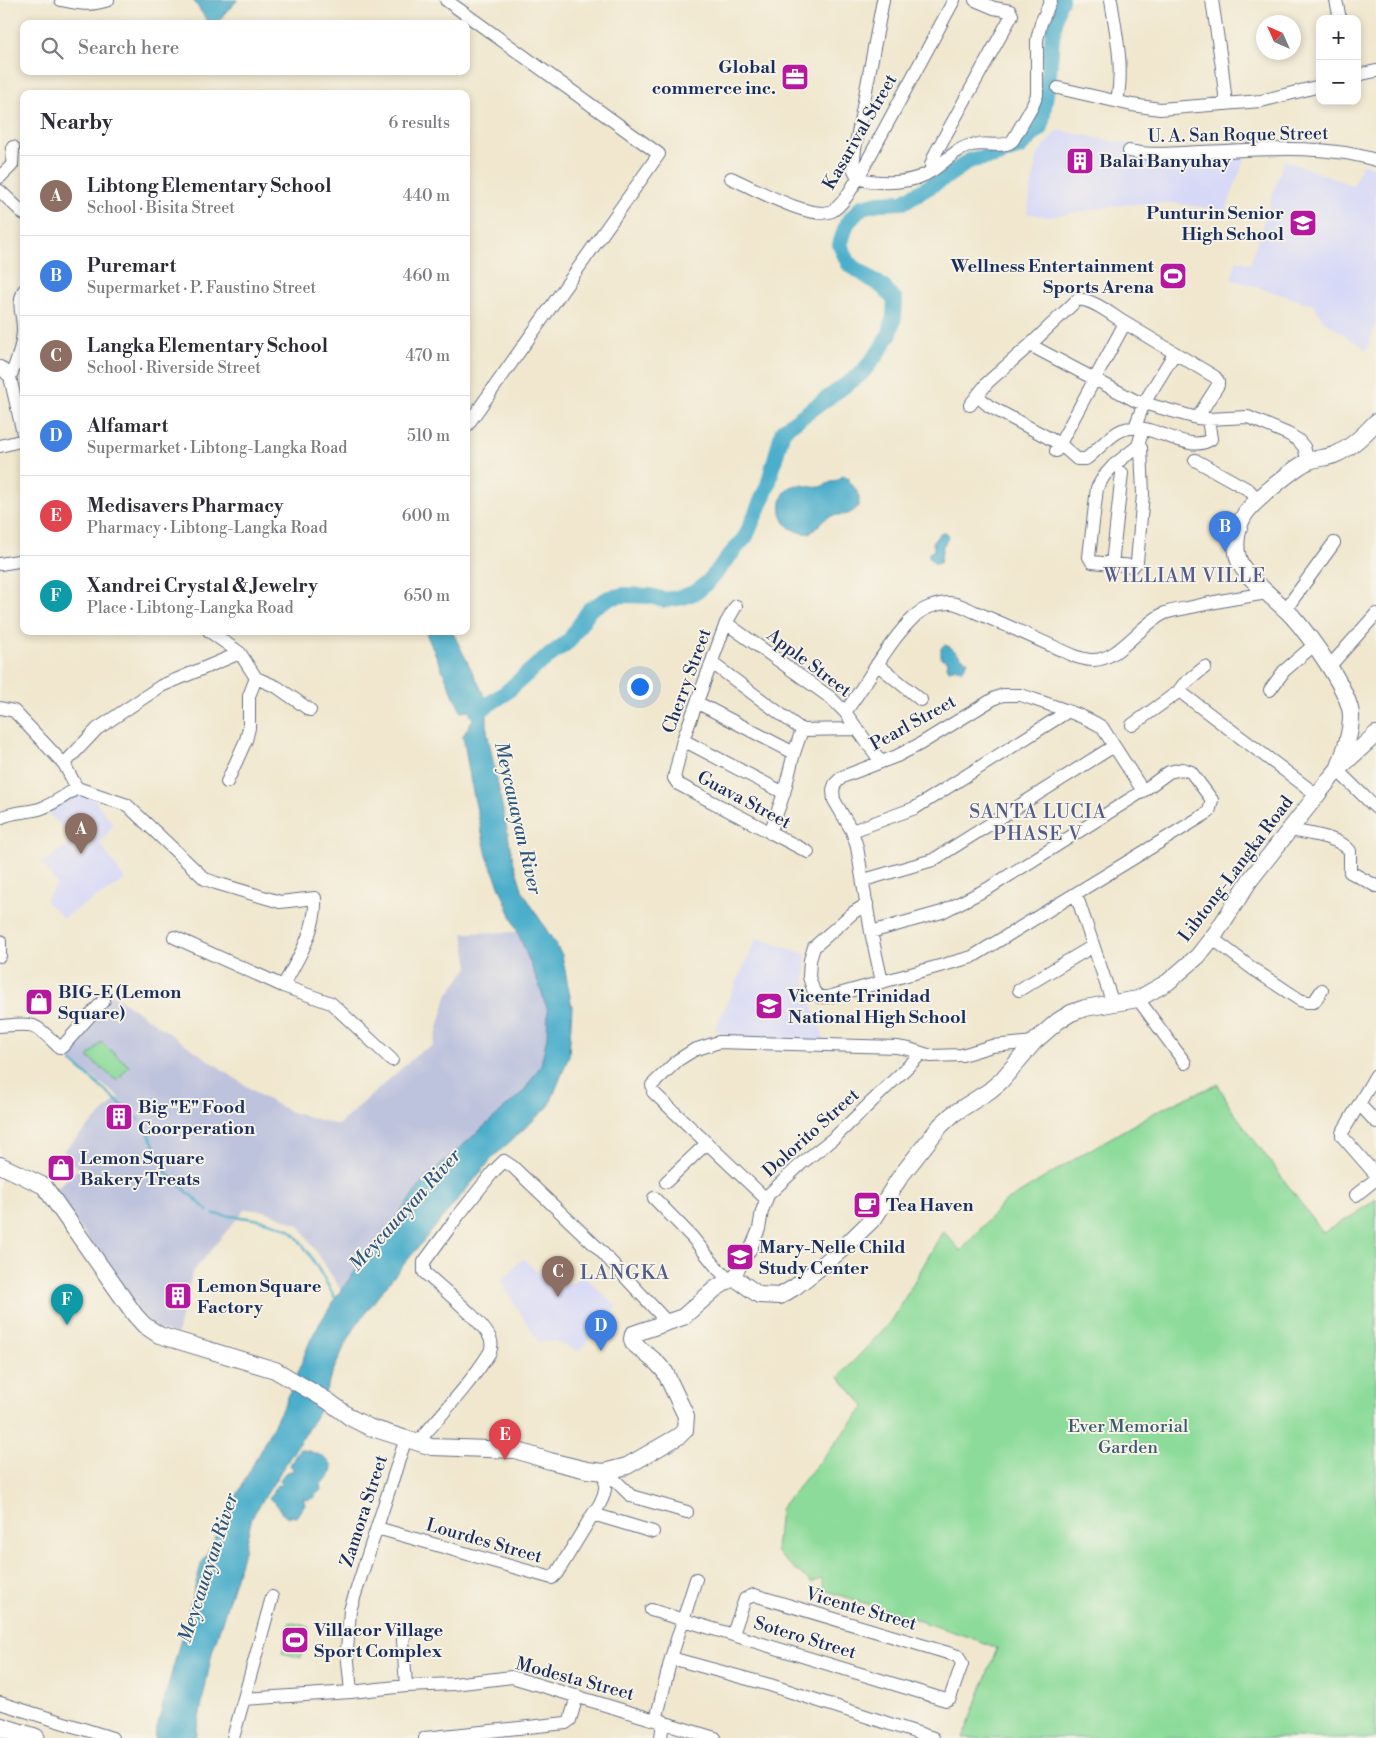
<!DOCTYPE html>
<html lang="en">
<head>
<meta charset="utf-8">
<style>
  body { margin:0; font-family:"Libre Bodoni",serif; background:#f2f2f3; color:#2b2b33 }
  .controls { position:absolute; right:15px; top:15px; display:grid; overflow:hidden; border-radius:10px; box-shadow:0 2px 8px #0003 }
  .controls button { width:45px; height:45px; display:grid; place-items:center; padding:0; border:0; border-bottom:1px solid #e1e1e2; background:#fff; color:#2b2b33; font:25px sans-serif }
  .compass { position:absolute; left:1256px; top:15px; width:45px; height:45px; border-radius:50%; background:#fff; box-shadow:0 2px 8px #0003; rotate:315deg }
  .you { position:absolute; left:639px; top:686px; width:18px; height:18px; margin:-12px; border:4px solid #fff; border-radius:50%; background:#1a73e8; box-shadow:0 0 0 8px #1a73e833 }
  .badge { display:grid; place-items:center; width:32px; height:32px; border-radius:50%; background:#111827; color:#fff; font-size:16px; font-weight:700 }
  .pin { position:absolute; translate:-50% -41px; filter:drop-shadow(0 1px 2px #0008) }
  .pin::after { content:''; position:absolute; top:26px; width:18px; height:15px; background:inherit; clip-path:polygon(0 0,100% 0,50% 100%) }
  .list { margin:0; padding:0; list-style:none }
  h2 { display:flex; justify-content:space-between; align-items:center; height:65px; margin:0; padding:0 20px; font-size:21px }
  h2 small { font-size:16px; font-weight:400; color:#7c7c81 }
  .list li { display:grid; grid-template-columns:32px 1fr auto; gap:15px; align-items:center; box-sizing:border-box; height:80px; padding:0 20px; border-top:1px solid #e1e1e2 }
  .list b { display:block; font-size:19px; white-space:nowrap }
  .list p { margin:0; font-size:16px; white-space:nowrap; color:#7c7c81 }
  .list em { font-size:16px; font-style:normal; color:#7c7c81 }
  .icon { flex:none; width:28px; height:28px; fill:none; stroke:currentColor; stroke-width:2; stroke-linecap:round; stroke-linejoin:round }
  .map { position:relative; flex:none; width:1376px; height:1738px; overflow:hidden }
  .search { position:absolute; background:#fff; box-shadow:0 2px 8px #0003; left:20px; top:20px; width:450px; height:55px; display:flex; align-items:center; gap:12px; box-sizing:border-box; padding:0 18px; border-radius:10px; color:#7c7c81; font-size:19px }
  .panel { position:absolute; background:#fff; box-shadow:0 2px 8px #0003; left:20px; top:90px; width:450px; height:545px; border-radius:10px }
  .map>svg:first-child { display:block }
  .built { fill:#d6d8f8 }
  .industrial { fill:#bec3dd }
  .green { fill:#8cdb9a; stroke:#54857c }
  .water { fill:#4caecb; stroke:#346e94 }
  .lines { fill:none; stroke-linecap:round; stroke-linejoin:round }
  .stream { stroke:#4caecb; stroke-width:2.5 }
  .river { stroke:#4caecb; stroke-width:16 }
  .minor-casing { stroke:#666f85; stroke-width:14 }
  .major-casing { stroke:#666f85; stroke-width:18 }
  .highway-casing { stroke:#666f85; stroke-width:21 }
  .minor { stroke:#fff; stroke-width:12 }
  .major { stroke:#fff; stroke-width:16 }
  .highway { stroke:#fff; stroke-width:19 }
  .labels { text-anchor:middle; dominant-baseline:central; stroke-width:4; stroke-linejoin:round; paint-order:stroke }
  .poi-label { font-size:18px; font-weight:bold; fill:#1b2f5e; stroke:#f7f3e8; text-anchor:start }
  .street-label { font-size:18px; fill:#1b2f5e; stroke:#f7f3e8 }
  .park-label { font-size:18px; fill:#375a6d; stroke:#f7f3e8 }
  .neighbourhood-label { font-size:19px; letter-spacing:1px; fill:#525c8c; stroke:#f7f3e8 }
  .water-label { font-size:19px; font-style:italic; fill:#2a557f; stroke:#f7f3e8 }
  .quarter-label { font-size:20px; letter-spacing:1px; fill:#525c8c; stroke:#f7f3e8 }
</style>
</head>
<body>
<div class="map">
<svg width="1376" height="1738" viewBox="0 0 1376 1738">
  <rect width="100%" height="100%" fill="#f7f3e8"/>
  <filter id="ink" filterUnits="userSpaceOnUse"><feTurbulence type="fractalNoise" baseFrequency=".02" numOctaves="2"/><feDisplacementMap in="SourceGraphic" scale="10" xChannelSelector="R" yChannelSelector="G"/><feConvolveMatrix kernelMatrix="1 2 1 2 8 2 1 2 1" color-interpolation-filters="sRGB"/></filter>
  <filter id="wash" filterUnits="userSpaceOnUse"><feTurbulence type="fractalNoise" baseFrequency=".0096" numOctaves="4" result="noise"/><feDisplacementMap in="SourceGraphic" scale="20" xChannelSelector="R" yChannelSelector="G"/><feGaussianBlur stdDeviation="1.12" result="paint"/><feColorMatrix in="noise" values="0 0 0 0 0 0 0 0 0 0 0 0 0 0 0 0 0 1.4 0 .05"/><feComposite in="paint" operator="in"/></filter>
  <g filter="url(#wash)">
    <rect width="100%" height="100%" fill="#f0e7ce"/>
    <!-- built -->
    <path class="built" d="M1057,130L1133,145L1132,158L1152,162L1247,152L1226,210L1170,203L1121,205L1048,217L1027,213L1037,156Z
      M1284,160L1354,186L1362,163L1376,168V322L1367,350L1323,320L1314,305L1231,279L1237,260L1250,264Z
      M75,793L94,799L114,825L100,843L125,880L63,918L45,900L57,884L42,863L75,840L45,810Z
      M757,938L806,954L805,984L825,1041L762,1053L715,1029Z
      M523,1258L552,1287L572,1283L581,1274L617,1307L579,1351L554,1341L539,1343L501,1282Z"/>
    <!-- industrial -->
    <path class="industrial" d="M518,932L541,990L548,1011L547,1036L541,1066L524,1091L426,1178L341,1290L299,1225L265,1211L245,1209L192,1273L177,1334L152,1328L54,1191L78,1169L63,1151L119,1097L61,1053L112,994L261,1096L291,1112L338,1125L421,1051L433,1046L447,996L469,966L463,933Z"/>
    <!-- green -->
    <path class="green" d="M101,1042L129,1066L117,1081L88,1057Z
      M1218,1084L1232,1110L1323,1233L1357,1213L1376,1199V1738H963L997,1648L969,1637L824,1590L822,1578L812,1583L784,1560L776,1551L780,1509L865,1407L839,1377L893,1319L943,1231L961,1251L1002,1204L1086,1152L1161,1109Z
      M290,1622L309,1627L301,1658L282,1653Z"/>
    <!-- water -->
    <path class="water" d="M193,0H238L223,15L218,24H205L206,19Z
      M845,476L849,478V482C859,490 865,506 850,513C845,516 838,514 831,516C815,522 816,542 792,529C777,521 777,494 791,487C801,482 808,488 818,487C825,487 831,480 839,480L841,477Z
      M940,533H946L949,537L943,546L940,563L935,564L929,558V553L933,551L934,548L933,542Z
      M425,631H452L487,701V731L513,860L523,892L562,955L572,1007L569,1056L549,1106L493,1157L386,1286L357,1324L345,1345L331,1376L318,1413L252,1517L243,1555L212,1653L195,1738H154L201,1565L288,1397L310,1341L318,1326L341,1290L426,1178L524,1091L541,1065L547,1036L548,1011L541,990L487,856L471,783L463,736L474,717L468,711L461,712Z
      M944,645C954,646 959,658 968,661L962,671L957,668L949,670L947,666L948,661L941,658V648Z
      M299,1449C311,1451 324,1455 332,1465C332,1475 329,1478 320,1484L321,1490L313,1498L307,1500L303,1498L305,1504L296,1517L286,1516L281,1513L280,1508L269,1498L277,1485L282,1486L279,1481L285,1473L294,1470L290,1465Z"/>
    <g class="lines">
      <!-- stream -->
      <path class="stream" d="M72,1062L139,1120
        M144,1124L167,1173L208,1211
        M214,1214C237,1217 265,1218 286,1228C301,1234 327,1285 337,1301"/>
      <!-- river -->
      <path class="river" d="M477,712L504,694L537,665L569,641L590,609L609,598L624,595L650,596L665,600L683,597L696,592L708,582L746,536L768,485L783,430L861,374L878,353L890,333L894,316L895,300L883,287L849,264L840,245L847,223L862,207L879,203L903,202L946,177L971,160L995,156L1020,147L1041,127L1049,74L1052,39L1058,6L1061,0"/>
    </g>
  </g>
  <g filter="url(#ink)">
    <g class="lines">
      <defs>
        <path id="minor" d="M61,0C79,4 90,6 108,0
          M446,0L659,154L466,427
          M883,0L855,149L853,168L858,178C880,185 914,184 933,170C946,161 957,148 972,145C984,142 1006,149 1013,140L1032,107L1037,95V40L1041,23L1051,0
          M1111,0C1116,34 1124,67 1117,101
          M1212,0L1222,67L1226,104
          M1336,0L1340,19
          M1357,75L1376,71
          M1058,88L1132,105L1160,109L1261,101L1320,86
          M1129,151C1153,156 1177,153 1201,152C1259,150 1320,143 1376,160
          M932,171L931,165L935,154L1012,15L1010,11L994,8L975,0
          M0,177L12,165L13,147
          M731,178C752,187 811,221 832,211C844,204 851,189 858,178L954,0
          M0,191L24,214
          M1030,345L1136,401L1197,418L1208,419L1248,417L1288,434L1298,440L1304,447L1308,461
          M0,367L10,377L24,438
          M10,377C17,362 22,349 23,332C24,315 16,307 24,290
          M979,393L981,399L989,406L1060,444L1077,459H1086C1098,450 1108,436 1122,430C1149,418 1188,456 1211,439L1208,419
          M970,405L988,382L1030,345L1077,300C1091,297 1113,316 1125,323
          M1135,427L1144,403L1174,354
          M0,446L24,440
          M1138,446L1141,448L1143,494L1137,562L1133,566L1092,562L1089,557L1097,488L1104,476L1114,465L1138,446L1143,429
          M1056,451L1125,323L1215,377L1218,381V385L1197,418
          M1195,460L1249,490L1258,500
          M0,564L24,560
          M1112,564L1122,473
          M736,606L726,623L683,740L674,778L678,784L808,852
          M1285,610L1334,543
          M726,623L831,698L845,712L881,762
          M209,631L240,653L256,678L277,687L310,710
          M712,663L802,730
          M877,664L921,700
          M1329,667L1376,614
          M1270,690L1284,671L1314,645
          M1178,692L1183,685L1205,667
          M698,703L794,753
          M0,708L14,711L64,764L77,788L127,805L205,879L216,883L280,902L315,898C317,929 298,959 283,986
          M845,712C869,681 886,644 915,616C923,608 938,603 950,603C958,603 968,609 975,612C1009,626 1043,642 1077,657C1081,658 1087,660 1092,660C1119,661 1140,624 1165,613C1173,610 1183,609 1192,607C1217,601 1242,597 1268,593
          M1132,725L1178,692L1183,694L1317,795
          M683,740L784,793
          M64,764L97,729L161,686L240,653
          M1337,770L1376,808
          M227,782L246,740L249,728V696L256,678
          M0,818C13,811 29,813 42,808C55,803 66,795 77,788
          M1289,830C1306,833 1340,837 1350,851V872L1376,886
          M852,831L915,808L1067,712
          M770,833L784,793L794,753L802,730L856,729
          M864,880L933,860L1114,746
          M1076,894L1113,1004
          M867,904L854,912L814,947L810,960L809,977L814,992L820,997H828L972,957L1209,812L1212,800L1191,772L1182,769L1169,772L1143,791L989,888L942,912L871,932
          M174,937L283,986L331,1003L392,1060
          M1212,938L1253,969L1300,1000L1307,1002H1314L1322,990
          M0,941V956
          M882,982L871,932L857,847L852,831L834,800L833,790L835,784L842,777L897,756L920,744L995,698L1003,695H1021C1044,703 1082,714 1102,727L1143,791
          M1019,990L1093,946
          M1138,999L1185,1063
          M0,1026C36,1023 33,1022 59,1047H62L104,1000
          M1376,1075L1342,1133V1136L1376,1175
          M652,1085L678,1060L694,1050L719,1042L897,1047L909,1049L931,1056L962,1055L992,1046L1034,1042
          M653,1092L766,1199
          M1359,1104L1376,1122
          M666,1182L707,1143
          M1356,1195L1376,1179
          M654,1198L692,1237L718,1269L729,1280
          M733,1279L751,1248L759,1229L762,1211L768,1195L802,1163L835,1137L861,1112L922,1053
          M417,1443C441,1415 471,1383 490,1352C491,1349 492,1344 491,1341C488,1325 438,1285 424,1272V1262L458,1216L493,1172L504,1161L513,1167L599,1249L668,1323
          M607,1472L631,1496L687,1512
          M593,1514L653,1532
          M377,1528L552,1578L557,1573L593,1514C603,1501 608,1489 604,1472
          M651,1610L946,1700L950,1698L962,1664L958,1656L754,1595L745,1599L733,1634
          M671,1658L770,1685L933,1738
          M406,1686L403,1640L407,1628
          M351,1692L347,1651L350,1610L406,1438
          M244,1699L351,1692L406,1686L454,1684L512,1677L715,1738
          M0,1703L112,1738
          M656,1720L671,1658L696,1579
          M233,1738L272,1597
          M425,1738L566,1723L570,1720L577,1696
          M661,1738L663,1721"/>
        <path id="major" d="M1339,767C1345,750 1351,733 1351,716C1351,692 1308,634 1292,616C1278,601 1250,581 1241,565C1233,550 1236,528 1245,514C1252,503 1296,466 1309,461C1317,458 1326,458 1334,455C1350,449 1365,434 1376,422
          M0,1165L44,1186L135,1315L144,1325L159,1335L275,1370L328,1401L351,1418L369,1427L432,1447L515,1450L550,1461L587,1470L604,1472L627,1466L679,1436L685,1430L686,1416L665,1372L656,1362L633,1343L632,1339L633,1334L683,1317L715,1289L729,1280L733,1279L739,1281L759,1295L780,1296L795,1287L818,1269L843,1248L875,1217L900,1177L941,1125L953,1114L989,1091L1001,1081L1034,1042L1058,1021L1071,1013L1085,1008L1138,999L1168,982L1198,956L1216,933L1250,880L1317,795L1338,769L1376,734"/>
        <path id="highway" d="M0,1727L35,1738"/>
      </defs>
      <!-- minor casing -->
      <use href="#minor" class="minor-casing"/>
      <!-- major casing -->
      <use href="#major" class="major-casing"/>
      <!-- highway casing -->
      <use href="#highway" class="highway-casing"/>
      <!-- minor -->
      <use href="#minor" class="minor"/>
      <!-- major -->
      <use href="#major" class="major"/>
      <!-- highway -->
      <use href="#highway" class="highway"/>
    </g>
  </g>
  <!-- icons -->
  <defs>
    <symbol id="office-square" viewBox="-11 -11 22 22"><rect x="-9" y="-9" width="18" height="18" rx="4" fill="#b5179e" stroke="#f7f3e8"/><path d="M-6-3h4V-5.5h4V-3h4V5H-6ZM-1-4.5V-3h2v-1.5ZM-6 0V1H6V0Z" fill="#fff"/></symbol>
    <symbol id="building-square" viewBox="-11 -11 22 22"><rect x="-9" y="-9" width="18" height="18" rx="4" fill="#b5179e" stroke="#f7f3e8"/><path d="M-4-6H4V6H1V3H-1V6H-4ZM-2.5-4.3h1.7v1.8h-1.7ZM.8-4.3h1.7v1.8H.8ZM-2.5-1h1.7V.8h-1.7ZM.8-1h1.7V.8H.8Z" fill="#fff"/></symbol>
    <symbol id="school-square" viewBox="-11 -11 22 22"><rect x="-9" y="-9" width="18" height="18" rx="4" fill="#b5179e" stroke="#f7f3e8"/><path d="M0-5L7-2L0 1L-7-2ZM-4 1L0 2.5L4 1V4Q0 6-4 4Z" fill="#fff"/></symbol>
    <symbol id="stadium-square" viewBox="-11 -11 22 22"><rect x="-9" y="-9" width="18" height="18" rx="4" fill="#b5179e" stroke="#f7f3e8"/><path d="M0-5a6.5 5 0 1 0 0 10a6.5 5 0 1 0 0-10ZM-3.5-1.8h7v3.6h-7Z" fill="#fff"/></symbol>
    <symbol id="shop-square" viewBox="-11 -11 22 22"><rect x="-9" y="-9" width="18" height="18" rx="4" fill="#b5179e" stroke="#f7f3e8"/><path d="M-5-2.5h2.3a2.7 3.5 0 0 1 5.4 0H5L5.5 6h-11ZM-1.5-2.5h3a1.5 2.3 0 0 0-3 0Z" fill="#fff"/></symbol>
    <symbol id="cafe-square" viewBox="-11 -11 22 22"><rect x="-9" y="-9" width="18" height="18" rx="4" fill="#b5179e" stroke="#f7f3e8"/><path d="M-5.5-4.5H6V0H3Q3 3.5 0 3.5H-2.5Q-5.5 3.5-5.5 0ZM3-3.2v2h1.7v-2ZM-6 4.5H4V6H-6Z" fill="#fff"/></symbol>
  </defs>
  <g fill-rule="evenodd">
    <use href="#office-square" x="779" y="61" width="32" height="32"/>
    <use href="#building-square" x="1064" y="145" width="32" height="32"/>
    <use href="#school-square" x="1287" y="207" width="32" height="32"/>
    <use href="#stadium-square" x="1157" y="260" width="32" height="32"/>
    <use href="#shop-square" x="23" y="986" width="32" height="32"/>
    <use href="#school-square" x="753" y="990" width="32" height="32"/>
    <use href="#building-square" x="103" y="1101" width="32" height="32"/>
    <use href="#shop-square" x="45" y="1152" width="32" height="32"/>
    <use href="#cafe-square" x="851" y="1189" width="32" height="32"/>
    <use href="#school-square" x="724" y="1241" width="32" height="32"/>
    <use href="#building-square" x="162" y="1280" width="32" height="32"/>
    <use href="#stadium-square" x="279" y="1624" width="32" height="32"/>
  </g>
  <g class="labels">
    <!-- poi labels -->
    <g class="poi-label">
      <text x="776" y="67" text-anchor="end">Global<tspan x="776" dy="21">commerce inc.</tspan></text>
      <text x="1099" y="161">Balai Banyuhay</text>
      <text x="1284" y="213" text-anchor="end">Punturin Senior<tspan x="1284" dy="21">High School</tspan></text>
      <text x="1154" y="266" text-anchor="end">Wellness Entertainment<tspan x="1154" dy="21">Sports Arena</tspan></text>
      <text x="58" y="992">BIG-E (Lemon<tspan x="58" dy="21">Square)</tspan></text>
      <text x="788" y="996">Vicente Trinidad<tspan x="788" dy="21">National High School</tspan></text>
      <text x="138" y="1107">Big "E" Food<tspan x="138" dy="21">Coorperation</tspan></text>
      <text x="80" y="1158">Lemon Square<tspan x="80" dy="21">Bakery Treats</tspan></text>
      <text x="886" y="1205">Tea Haven</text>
      <text x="759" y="1247">Mary-Nelle Child<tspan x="759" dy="21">Study Center</tspan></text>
      <text x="197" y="1286">Lemon Square<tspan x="197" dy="21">Factory</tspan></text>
      <text x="314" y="1630">Villacor Village<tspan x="314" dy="21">Sport Complex</tspan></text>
    </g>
    <!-- street labels -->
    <g class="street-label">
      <text transform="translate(860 132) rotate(-60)">Kasarival Street</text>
      <text transform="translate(1238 135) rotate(-1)">U. A. San Roque Street</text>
      <text transform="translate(809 663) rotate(37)">Apple Street</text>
      <text transform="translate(687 681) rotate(-70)">Cherry Street</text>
      <text transform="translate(913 723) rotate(-29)">Pearl Street</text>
      <text transform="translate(744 800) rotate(28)">Guava Street</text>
      <text transform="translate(1236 869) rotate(-53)">Libtong-Langka Road</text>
      <text transform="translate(811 1133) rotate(-42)">Dolorito Street</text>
      <text transform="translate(364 1511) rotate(-72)">Zamora Street</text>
      <text transform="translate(484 1541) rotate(16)">Lourdes Street</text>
      <text transform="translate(861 1609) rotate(16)">Vicente Street</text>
      <text transform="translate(805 1638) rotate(17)">Sotero Street</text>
      <text transform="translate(575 1679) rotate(15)">Modesta Street</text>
    </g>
    <!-- park labels -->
    <g class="park-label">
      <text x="1128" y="1426">Ever Memorial<tspan x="1128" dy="21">Garden</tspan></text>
    </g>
    <!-- neighbourhood labels -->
    <g class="neighbourhood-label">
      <text x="1185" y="576">WILLIAM VILLE</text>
      <text x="1038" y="812">SANTA LUCIA<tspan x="1038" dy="22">PHASE V</tspan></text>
    </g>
    <!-- water labels -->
    <g class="water-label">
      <text transform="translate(518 818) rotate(77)">Meycauayan River</text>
      <text transform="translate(405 1210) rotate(-48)">Meycauayan River</text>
      <text transform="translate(208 1568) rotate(-72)">Meycauayan River</text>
    </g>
    <!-- quarter labels -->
    <g class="quarter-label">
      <text x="625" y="1273">LANGKA</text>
    </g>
  </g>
</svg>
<div class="controls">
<button>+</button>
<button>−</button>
</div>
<svg class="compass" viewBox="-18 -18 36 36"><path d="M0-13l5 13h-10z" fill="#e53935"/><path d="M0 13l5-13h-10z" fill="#7c7c81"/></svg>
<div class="you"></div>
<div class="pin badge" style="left:81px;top:854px;background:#8d6e63">A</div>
<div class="pin badge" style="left:1225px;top:552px;background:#3f7fe0">B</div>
<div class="pin badge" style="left:558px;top:1297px;background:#8d6e63">C</div>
<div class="pin badge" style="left:601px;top:1351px;background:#3f7fe0">D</div>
<div class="pin badge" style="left:505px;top:1460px;background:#e0444e">E</div>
<div class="pin badge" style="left:67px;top:1325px;background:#0f9aa8">F</div>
<div class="search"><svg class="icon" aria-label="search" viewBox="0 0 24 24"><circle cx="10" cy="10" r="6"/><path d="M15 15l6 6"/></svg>Search here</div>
<section class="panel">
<h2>Nearby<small>6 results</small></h2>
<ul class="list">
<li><span class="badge" style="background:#8d6e63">A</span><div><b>Libtong Elementary School</b><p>School · Bisita Street</p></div><em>440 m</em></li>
<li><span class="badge" style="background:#3f7fe0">B</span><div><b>Puremart</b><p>Supermarket · P. Faustino Street</p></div><em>460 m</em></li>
<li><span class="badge" style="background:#8d6e63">C</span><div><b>Langka Elementary School</b><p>School · Riverside Street</p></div><em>470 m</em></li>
<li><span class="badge" style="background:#3f7fe0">D</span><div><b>Alfamart</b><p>Supermarket · Libtong-Langka Road</p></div><em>510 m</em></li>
<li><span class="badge" style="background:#e0444e">E</span><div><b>Medisavers Pharmacy</b><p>Pharmacy · Libtong-Langka Road</p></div><em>600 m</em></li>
<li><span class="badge" style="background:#0f9aa8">F</span><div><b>Xandrei Crystal &amp; Jewelry</b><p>Place · Libtong-Langka Road</p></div><em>650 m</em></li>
</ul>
</section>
</div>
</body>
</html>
